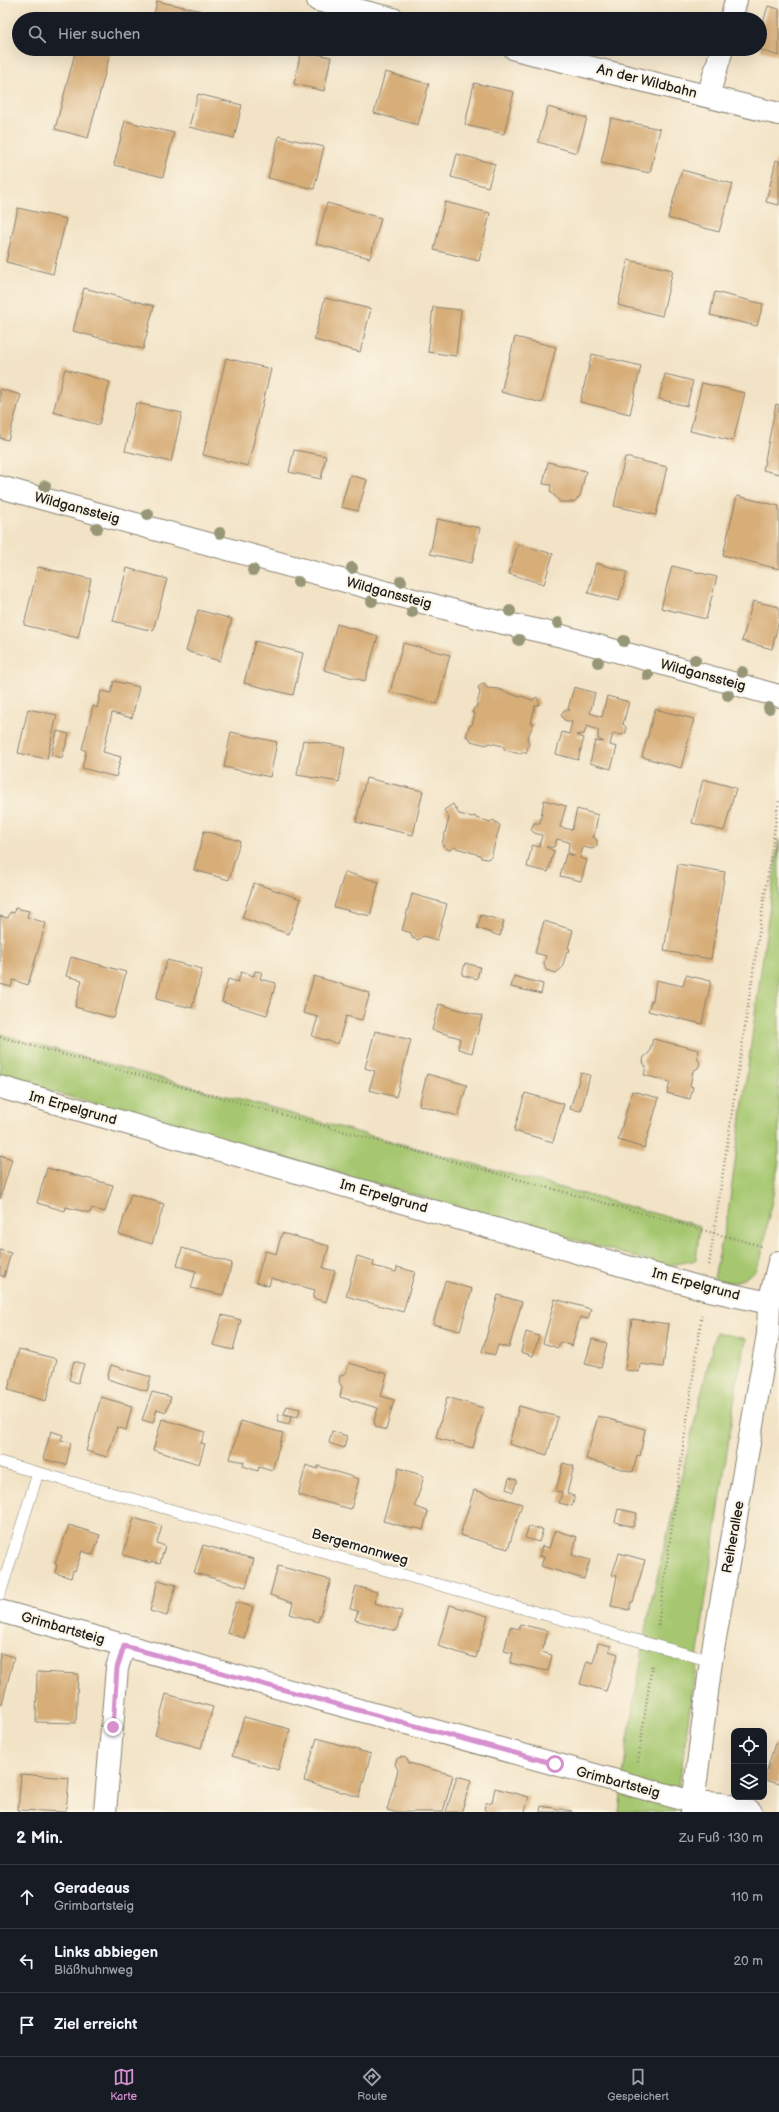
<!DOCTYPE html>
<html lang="de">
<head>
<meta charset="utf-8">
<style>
  body { margin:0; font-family:"Balsamiq Sans",sans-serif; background:#20242c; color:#f1f3f6 }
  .controls { position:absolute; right:12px; bottom:12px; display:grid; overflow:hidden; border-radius:8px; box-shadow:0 4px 16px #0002 }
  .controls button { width:36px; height:36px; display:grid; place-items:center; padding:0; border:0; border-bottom:1px solid #363941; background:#171b24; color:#f1f3f6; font:20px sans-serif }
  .stop { position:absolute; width:12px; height:12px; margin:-9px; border:3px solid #d690ce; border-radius:50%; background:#fff }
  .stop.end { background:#d690ce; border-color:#fff; box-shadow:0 1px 4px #0008 }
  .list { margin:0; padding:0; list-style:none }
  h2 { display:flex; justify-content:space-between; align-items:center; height:52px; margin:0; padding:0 16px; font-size:17px }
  h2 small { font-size:13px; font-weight:400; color:#9ea1a6 }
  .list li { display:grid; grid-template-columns:26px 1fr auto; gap:12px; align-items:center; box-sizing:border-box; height:64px; padding:0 16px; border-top:1px solid #363941 }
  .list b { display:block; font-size:15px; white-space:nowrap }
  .list p { margin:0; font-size:13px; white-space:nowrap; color:#9ea1a6 }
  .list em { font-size:13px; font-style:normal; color:#9ea1a6 }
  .icon { flex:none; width:22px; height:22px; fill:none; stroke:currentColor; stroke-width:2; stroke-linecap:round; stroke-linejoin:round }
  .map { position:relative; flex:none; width:779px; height:1812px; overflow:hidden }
  .search { position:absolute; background:#171b24; box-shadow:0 4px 16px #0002; left:12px; right:12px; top:12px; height:44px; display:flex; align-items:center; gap:10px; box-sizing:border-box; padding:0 14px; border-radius:22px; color:#9ea1a6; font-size:15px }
  .sheet { height:244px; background:#171b24 }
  nav { display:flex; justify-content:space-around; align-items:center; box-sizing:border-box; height:56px; border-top:1px solid #363941; background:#171b24; font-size:11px; color:#9ea1a6 }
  nav a { display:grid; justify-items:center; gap:2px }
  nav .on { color:#d690ce }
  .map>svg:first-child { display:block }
  .green { fill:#a6c76f; stroke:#617246 }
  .building { fill:#d7ad78 }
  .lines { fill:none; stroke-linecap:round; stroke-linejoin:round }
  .lane-casing { stroke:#878071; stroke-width:12 }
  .street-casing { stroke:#878071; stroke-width:24 }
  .path { stroke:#878071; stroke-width:2.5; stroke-dasharray:1 3; stroke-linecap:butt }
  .lane { stroke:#fff; stroke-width:11 }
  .street { stroke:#fff; stroke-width:22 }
  .tree { fill:#979778 }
  .route { stroke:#d690ce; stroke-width:5 }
  .labels { text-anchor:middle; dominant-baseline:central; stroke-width:4; stroke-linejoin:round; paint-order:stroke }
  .street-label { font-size:14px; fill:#1c1c1c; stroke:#fcf5e5 }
</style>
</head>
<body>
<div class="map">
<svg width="779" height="1812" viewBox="0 0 779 1812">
  <rect width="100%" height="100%" fill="#fcf5e5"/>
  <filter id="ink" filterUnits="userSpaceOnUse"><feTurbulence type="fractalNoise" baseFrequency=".025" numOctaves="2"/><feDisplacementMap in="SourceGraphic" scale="8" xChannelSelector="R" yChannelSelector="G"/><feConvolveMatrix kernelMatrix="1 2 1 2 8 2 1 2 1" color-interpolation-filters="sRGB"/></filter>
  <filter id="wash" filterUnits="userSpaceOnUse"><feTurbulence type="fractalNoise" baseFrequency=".012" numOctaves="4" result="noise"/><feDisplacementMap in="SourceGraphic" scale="16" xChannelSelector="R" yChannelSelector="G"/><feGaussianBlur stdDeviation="0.9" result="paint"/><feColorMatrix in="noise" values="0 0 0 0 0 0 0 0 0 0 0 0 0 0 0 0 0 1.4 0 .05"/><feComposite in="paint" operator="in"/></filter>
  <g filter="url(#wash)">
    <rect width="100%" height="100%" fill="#f2e3c6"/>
    <!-- green -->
    <path class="green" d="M779,838V1162L761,1258L754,1272L743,1279L732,1283L717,1281L714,1278L728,1213Z
      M0,1034L700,1226L696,1260L667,1266L0,1077Z
      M716,1332L746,1339L737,1382L675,1812H619L627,1745L650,1607Z"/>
    <g id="blocks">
      <!-- building -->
      <path class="building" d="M157,1L202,11L200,19H153Z
        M768,6L779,9V56L760,50V33Z
        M76,49H92L110,54L88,138L55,129Z
        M183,49H193L192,52Z
        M301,51L331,57L324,91L294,84Z
        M385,72L429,84L418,125L374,113Z
        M474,83L514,92L504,134L465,125Z
        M198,94L242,105L234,138L189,127Z
        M548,107L587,118L577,153L538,142Z
        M611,118L660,129L650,173L601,163Z
        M125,121L174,133L163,177L114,165Z
        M279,136L324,147L314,189L268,178Z
        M457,154L495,164L488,187L451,177Z
        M776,160L779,161V205L766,202Z
        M682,170L733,184L719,232L668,218Z
        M445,202L490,213L479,261L434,250Z
        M327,203L381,218L370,258L316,244Z
        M18,208L66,219L53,274L6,262Z
        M628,260L673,270L662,316L618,305Z
        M84,288L154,306L143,349L73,331Z
        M715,292L763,304L757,326L710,315Z
        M325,298L371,309L360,352L314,340Z
        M433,307L461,310L456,356L428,352Z
        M515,337L556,347L542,403L501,392Z
        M592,354L641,366L630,414L580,402Z
        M226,358L271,369L248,466L203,455Z
        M65,369L110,382L99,425L53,412Z
        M665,374L693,381L687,406L659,399Z
        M702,383L745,393L733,441L690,431Z
        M0,389L21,395L8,440L0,438Z
        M136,403L182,413L171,462L125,451Z
        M776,404L779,405V474L763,470Z
        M294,450L326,456L321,479L289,472Z
        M625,457L667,467L656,515L614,506Z
        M548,462L586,471L580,496L574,502H560L550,491L551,485L543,484Z
        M350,475L367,480L358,511L341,507Z
        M737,496L779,506V569L723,555Z
        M437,519L480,528L472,563L430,554Z
        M518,544L553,554L544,584L509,574Z
        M596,563L627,572L619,601L588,593Z
        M672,566L717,577L706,619L661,608Z
        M38,567L91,579L78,638L24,625Z
        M127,568L167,579L153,631L113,621Z
        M753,601L779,607V620L772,649L742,641Z
        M198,610L232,619L220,661L186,651Z
        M337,624L378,636L365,681L324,670Z
        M255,641L303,653L293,695L244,683Z
        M403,643L450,655L437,704L390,692Z
        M114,681L139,687L132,718L112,713L103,752L121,757L116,777L82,768L86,751L82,749L93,706L97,708L101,691L111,693Z
        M484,683L487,688L498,689L520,697L522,696L532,700L537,697L540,704L535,706L531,723H534L527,739L529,743L526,754L524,751L520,754L505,750L503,746L490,743L486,745L471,741L469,737H466L469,726L472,725L475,713H472L474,708H476L480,692L478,687Z
        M574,687L595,693L590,713L602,717L607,696L629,702L623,724L622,723L626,727V733L621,735L613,733L610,745L617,747L611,769L590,763L595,741L604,742L598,739V730L587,726L584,734L576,735L584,738L578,760L556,754L562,732L569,734L572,722L564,720L561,715L564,710H570L568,709Z
        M28,709L57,715L47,759L18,753Z
        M655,709L694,719L681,768L642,757Z
        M57,731L69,734L62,758L51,755Z
        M231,732L277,742L270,777L224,767Z
        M303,740L345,747L339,782L297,775Z
        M366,778L423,791L413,835L356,822Z
        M703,779L736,788L724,831L692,823Z
        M544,800L566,806L560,827L572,830L577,809L598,815L594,837L592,836L597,840V846L592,849L583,847L580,858L587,860L581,881L560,876L566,854L574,856V855L568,852L569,842L557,839L554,847H546L554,851L548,872L527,867L532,845L539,847L542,835L534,833L531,829L534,823H540Z
        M453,804L459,814L472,817L475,816L476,818L491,822L493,820L500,825L491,857L487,859L481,858L480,855L453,847L450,850L445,848L442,844L449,818L444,810Z
        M204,831L240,841L229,880L194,870Z
        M678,864L725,872L711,959L664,951Z
        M345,872L379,882L370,916L334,907Z
        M254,883L301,899L289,934L242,918Z
        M412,894L447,904L437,940L423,936L418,940L412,938L411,933L402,930Z
        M15,908L29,911L27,917L46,923L28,985L13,980L11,987L0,984V916L8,918L10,912L14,913Z
        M481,915L504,921L500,936L477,928Z
        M544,921L573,930L568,948L570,949L569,952L567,951L562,968L556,973L546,970L544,963L546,956L535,953Z
        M71,957L126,972L114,1018L75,1007L82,980L66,976Z
        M167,960L202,969L192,1008L156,999Z
        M465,963L480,967L477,979L462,975Z
        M255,971L262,972L260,979L276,983L267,1015L222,1002L228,979L238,982L241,972L254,976Z
        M686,975L711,981L702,1024L648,1011L651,1001H653L656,980L683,986Z
        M314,976L370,993L362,1020L346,1016L338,1044L312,1036L318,1017L303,1013Z
        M514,976L543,984L541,994L511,987Z
        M439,1004L482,1016L472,1053L458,1049L460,1038L432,1030Z
        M375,1031L411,1040L396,1097L369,1090L375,1071L365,1068Z
        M653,1039L699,1050L697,1058L700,1063L698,1068L693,1071L690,1086L693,1087L690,1099L667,1093L670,1082L644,1075L646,1067L643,1062L644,1057L649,1053Z
        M581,1073L590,1075L581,1111L570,1109Z
        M427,1074L467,1085L458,1116L419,1105Z
        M632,1091L659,1098L644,1148L618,1140Z
        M525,1093L564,1104L553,1142L514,1131Z
        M0,1155L12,1159L0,1199Z
        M47,1168L113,1185L105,1212L92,1208L90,1213L66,1207L65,1211L37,1203Z
        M131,1194L164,1204L152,1244L119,1234Z
        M282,1233L329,1246L323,1268L335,1271L326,1302L313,1298L315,1290L271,1278L269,1286L256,1282L265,1251L276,1254Z
        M182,1248L232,1263L223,1295L191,1288L196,1271L177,1266Z
        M0,1250L11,1253L4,1277L0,1275Z
        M357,1256L374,1261L373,1266L396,1272L397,1267L415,1272L403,1312L346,1296Z
        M445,1281L472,1289L460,1331L433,1324Z
        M498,1295L522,1302L509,1348L498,1345L495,1355L482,1352Z
        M555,1299L591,1309L588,1319L580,1317L572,1346L560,1342L558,1348L543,1343Z
        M222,1315L241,1320L233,1350L213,1345Z
        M632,1319L669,1324L663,1367L640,1364L639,1372L625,1370Z
        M526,1332L539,1336L533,1356L521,1352Z
        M592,1339L607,1343L601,1368L585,1364Z
        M19,1349L57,1359L46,1401L8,1390Z
        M74,1361L84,1364L78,1383L69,1380Z
        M349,1363L387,1374L381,1396L394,1400L386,1430L376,1427L374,1421L378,1408L340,1397L342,1387L339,1382L340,1376L346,1373Z
        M111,1365L151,1377L147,1391L107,1379Z
        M152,1392L171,1397L166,1412L157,1409L153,1423L142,1420Z
        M101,1397L132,1406L126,1430L117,1427L107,1457L86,1451Z
        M447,1397L484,1408L473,1448L436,1438Z
        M287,1406L300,1409L298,1417L284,1414Z
        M519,1406L558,1417L547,1455L509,1444Z
        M279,1414L291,1417L289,1425L277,1422Z
        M598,1416L645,1429L640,1456L637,1455L633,1472L586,1459Z
        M162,1419L205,1432L201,1443L205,1444L199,1464L153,1450Z
        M241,1421L283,1433L272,1471L259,1467L258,1471L243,1466L244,1462L230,1459Z
        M51,1431L63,1435L61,1440L71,1443L66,1465L43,1459Z
        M332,1431L347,1436L344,1448L329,1443Z
        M563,1463L574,1466L567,1493L575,1496L572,1506L559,1503L562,1492L556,1491Z
        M306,1465L318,1469V1466L359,1479L351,1509L298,1495Z
        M399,1468L424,1476L415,1506L428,1512L423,1530L413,1527V1529L383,1521Z
        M509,1478L517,1480L513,1492L506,1489Z
        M474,1490L522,1504L508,1549L460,1535Z
        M618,1509L637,1513L633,1527L615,1522Z
        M134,1518L162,1526L157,1543L165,1546L160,1563L151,1561V1563L123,1555Z
        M69,1525L100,1535L93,1555L82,1551L75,1571L73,1570L71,1578L55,1573L57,1565L55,1564Z
        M529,1526L543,1530L539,1542L525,1538Z
        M555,1530L577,1537L572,1555L590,1560L584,1579L541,1566L544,1557L539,1556L542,1546L549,1548Z
        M203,1545L254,1559L246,1587L194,1573Z
        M619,1553L645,1560L633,1602H631L629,1610L611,1606L617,1576L612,1575Z
        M278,1566L331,1580L318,1622L290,1614L293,1603L270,1595Z
        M158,1580L176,1585L167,1616L150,1611Z
        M356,1586L377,1592L374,1603L402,1611L396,1631L355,1620L358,1611L350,1609Z
        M236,1602L253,1607L244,1638L227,1633Z
        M450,1605L488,1616L476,1658L438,1646Z
        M520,1624L548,1631L542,1652L552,1655L548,1671L510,1663L513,1653L504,1651L510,1627L519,1629Z
        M598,1643L611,1646L609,1651L618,1654L606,1691L580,1684L587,1661L593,1663Z
        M0,1653L14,1657L2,1704L0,1703Z
        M37,1672L78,1674L76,1723L36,1722Z
        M166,1694L213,1707L201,1748L155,1735Z
        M244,1717L290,1729L278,1770L232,1756Z
        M317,1738L371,1754L359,1797L304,1781Z
        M775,1743L779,1745V1784L764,1780Z
        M401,1757L406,1758L409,1763L453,1775L443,1812H394L387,1810L398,1770L395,1764L397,1759Z
        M21,1774L69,1778L66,1812L18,1810Z
        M457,1776L471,1780L463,1807L461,1812H446Z
        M495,1788L529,1797L525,1812H487L484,1809L486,1803L492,1802Z
        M541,1806L572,1811V1812H540Z"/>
    </g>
  </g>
  <g filter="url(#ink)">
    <use href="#blocks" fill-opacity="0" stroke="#878071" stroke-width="1"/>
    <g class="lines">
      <defs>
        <path id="lane" d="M0,1462L711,1661
          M0,1594L38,1473"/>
        <path id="street" d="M318,0L393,19
          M731,19L736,0
          M515,49L779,114
          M708,96L722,49
          M0,487L477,617L562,636L779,696
          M0,1087L705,1289L769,1303
          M0,1611L693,1802L722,1804L751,1812
          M105,1812L117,1668L124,1646
          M692,1812L711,1661L768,1334L769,1303L779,1262"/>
      </defs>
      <!-- lane casing -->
      <use href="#lane" class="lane-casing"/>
      <!-- street casing -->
      <use href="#street" class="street-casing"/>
      <!-- path -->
      <path class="path" d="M0,1037L761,1246
        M709,1265L779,800
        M658,1625L702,1313
        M638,1762L652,1664"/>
      <!-- lane -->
      <use href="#lane" class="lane"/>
      <!-- street -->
      <use href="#street" class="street"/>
    </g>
    <!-- trees -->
    <g class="tree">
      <circle cx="45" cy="486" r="6"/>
      <circle cx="148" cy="514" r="6"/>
      <circle cx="97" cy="528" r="6"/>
      <circle cx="220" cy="533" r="6"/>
      <circle cx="352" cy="568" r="6"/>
      <circle cx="253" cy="570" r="6"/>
      <circle cx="401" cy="581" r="6"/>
      <circle cx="298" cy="582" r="6"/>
      <circle cx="372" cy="601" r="6"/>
      <circle cx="510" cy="611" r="6"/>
      <circle cx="412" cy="612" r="6"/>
      <circle cx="558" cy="623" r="6"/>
      <circle cx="519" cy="640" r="6"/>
      <circle cx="624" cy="641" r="6"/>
      <circle cx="695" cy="660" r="6"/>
      <circle cx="598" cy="662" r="6"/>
      <circle cx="742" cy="672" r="6"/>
      <circle cx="648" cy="675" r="6"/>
      <circle cx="728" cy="695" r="6"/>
      <circle cx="769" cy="708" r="6"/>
    </g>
  </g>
  <g class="lines" filter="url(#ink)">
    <!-- route -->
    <path class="route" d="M113,1727L117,1668L124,1646L555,1764"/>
  </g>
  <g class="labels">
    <!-- street labels -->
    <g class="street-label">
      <text transform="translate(647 81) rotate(14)">An der Wildbahn</text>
      <text transform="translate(77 508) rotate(15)">Wildganssteig</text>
      <text transform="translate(389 593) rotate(15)">Wildganssteig</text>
      <text transform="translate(703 675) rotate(15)">Wildganssteig</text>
      <text transform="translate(73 1108) rotate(16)">Im Erpelgrund</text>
      <text transform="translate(384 1196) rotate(16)">Im Erpelgrund</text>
      <text transform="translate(696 1284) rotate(15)">Im Erpelgrund</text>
      <text transform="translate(733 1537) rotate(-80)">Reiherallee</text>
      <text transform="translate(360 1547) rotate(16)">Bergemannweg</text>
      <text transform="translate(63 1628) rotate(16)">Grimbartsteig</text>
      <text transform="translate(618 1782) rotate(15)">Grimbartsteig</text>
    </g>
  </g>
</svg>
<div class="controls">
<button><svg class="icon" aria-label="locate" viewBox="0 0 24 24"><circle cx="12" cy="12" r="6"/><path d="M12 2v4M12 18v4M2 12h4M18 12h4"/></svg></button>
<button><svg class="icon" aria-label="layers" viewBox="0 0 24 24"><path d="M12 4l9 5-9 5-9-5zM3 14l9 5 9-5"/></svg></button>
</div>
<div class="stop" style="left:555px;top:1764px"></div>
<div class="stop end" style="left:113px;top:1727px"></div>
<div class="search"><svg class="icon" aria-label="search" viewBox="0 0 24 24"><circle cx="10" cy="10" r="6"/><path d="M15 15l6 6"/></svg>Hier suchen</div>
</div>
<section class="sheet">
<h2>2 Min.<small>Zu Fuß · 130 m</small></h2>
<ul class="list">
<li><svg class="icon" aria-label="ahead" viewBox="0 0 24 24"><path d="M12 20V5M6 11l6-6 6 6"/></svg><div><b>Geradeaus</b><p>Grimbartsteig</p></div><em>110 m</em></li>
<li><svg class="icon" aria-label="left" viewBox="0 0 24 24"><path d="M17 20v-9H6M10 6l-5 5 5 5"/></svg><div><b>Links abbiegen</b><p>Bläßhuhnweg</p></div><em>20 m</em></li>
<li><svg class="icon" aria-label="arrive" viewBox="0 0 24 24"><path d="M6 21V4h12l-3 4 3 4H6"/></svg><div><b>Ziel erreicht</b></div></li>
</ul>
</section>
<nav>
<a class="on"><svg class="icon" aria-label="map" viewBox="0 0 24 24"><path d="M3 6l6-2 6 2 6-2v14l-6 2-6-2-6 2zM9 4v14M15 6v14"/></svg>Karte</a>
<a><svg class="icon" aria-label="directions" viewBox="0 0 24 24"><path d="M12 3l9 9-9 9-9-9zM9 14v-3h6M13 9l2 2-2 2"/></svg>Route</a>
<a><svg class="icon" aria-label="saved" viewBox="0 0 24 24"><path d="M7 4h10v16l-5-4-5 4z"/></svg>Gespeichert</a>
</nav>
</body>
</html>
